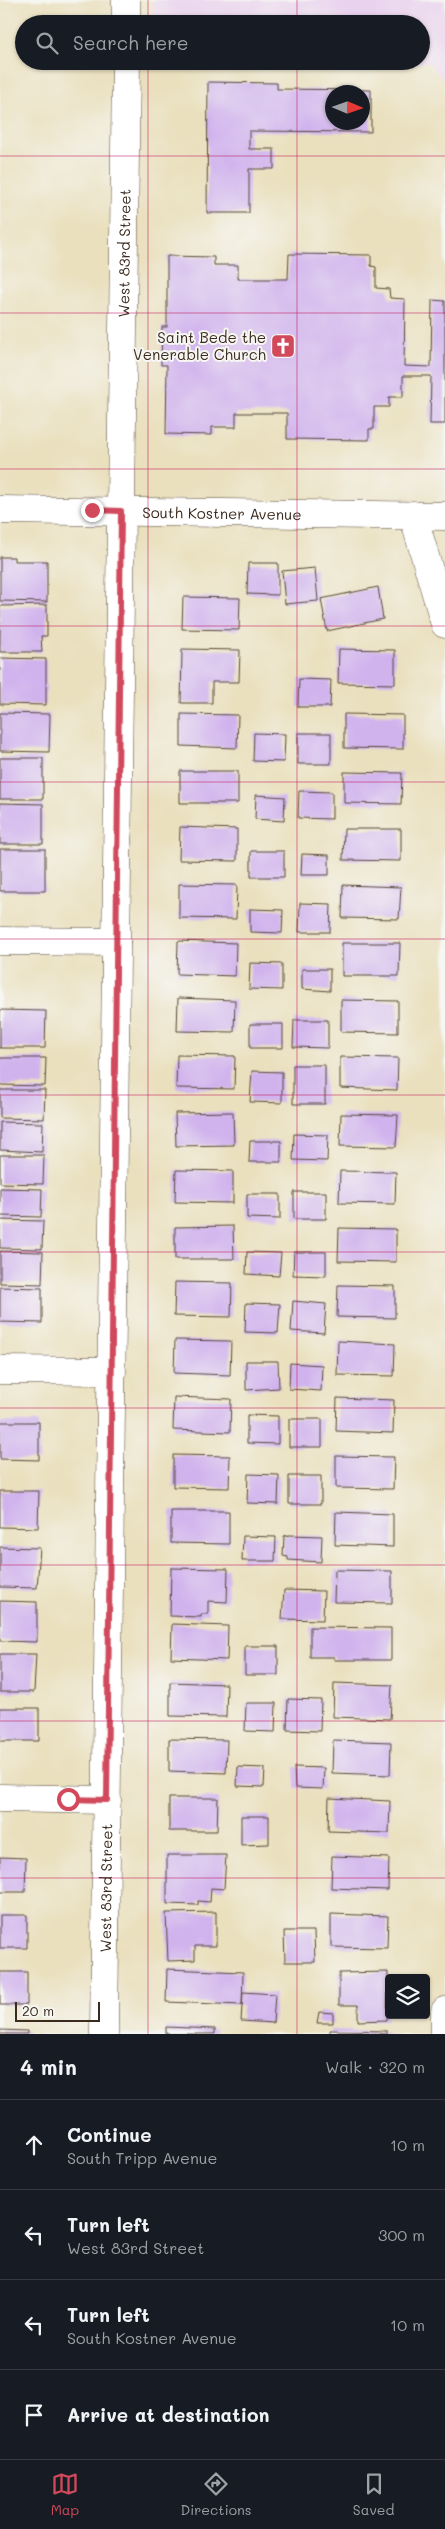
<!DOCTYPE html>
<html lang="en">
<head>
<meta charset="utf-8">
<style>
  body { margin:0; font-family:Mali,sans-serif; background:#20242c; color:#f1f3f6 }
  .controls { position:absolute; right:15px; bottom:15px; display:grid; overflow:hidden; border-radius:5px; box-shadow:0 1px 4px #0004 }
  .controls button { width:45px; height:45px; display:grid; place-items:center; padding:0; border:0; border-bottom:1px solid #363941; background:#171b24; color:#f1f3f6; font:25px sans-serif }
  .compass { position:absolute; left:325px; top:85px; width:45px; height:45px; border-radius:50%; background:#171b24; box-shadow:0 1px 4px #0004; rotate:92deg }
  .scale { position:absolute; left:15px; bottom:12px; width:85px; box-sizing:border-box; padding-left:5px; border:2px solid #3b2a1e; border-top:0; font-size:14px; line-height:18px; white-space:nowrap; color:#3b2a1e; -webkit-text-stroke:4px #f6f6f2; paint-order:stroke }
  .stop { position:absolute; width:15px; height:15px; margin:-11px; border:4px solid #d1495b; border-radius:50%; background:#fff }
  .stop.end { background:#d1495b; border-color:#fff; box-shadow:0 1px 5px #0008 }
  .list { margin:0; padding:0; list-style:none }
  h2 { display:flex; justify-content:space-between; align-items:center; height:65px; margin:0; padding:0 20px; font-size:21px }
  h2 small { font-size:16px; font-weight:400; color:#9ea1a6 }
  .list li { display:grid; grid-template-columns:32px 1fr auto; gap:15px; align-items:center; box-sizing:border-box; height:90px; padding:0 20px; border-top:1px solid #363941 }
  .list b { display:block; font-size:19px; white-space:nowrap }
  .list p { margin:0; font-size:16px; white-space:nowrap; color:#9ea1a6 }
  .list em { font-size:16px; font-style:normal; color:#9ea1a6 }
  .icon { flex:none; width:28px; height:28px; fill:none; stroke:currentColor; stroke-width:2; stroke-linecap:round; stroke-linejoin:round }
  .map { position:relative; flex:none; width:445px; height:2034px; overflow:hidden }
  .search { position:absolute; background:#171b24; box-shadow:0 1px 4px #0004; left:15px; right:15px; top:15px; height:55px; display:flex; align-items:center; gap:12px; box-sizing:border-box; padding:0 18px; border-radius:28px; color:#9ea1a6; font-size:19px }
  .sheet { height:425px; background:#171b24 }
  nav { display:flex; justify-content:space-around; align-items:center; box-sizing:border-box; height:70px; border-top:1px solid #363941; background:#171b24; font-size:14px; color:#9ea1a6 }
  nav a { display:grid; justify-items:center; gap:2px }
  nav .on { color:#d1495b }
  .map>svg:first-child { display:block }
  .built { fill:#e9d2ee }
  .building { fill:#d0b3ed; fill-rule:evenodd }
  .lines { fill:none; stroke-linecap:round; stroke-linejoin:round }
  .minor-casing { stroke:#554536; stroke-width:29 }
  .tertiary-casing { stroke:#554536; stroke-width:29 }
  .minor { stroke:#fff; stroke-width:28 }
  .tertiary { stroke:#fff; stroke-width:28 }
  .route { stroke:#d1495b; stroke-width:6 }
  .grid { fill:none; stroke:#c2185b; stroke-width:1; stroke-opacity:0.55 }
  .labels { text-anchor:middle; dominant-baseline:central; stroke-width:4; stroke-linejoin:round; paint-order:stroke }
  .street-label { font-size:15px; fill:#3b2a1e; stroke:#f6f6f2 }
  .poi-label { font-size:15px; fill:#3b2a1e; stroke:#f6f6f2; text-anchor:end }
</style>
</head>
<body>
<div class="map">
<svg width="445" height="2034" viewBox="0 0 445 2034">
  <rect width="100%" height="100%" fill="#f6f6f2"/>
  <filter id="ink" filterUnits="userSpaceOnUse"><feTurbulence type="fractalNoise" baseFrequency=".02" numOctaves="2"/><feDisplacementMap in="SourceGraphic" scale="10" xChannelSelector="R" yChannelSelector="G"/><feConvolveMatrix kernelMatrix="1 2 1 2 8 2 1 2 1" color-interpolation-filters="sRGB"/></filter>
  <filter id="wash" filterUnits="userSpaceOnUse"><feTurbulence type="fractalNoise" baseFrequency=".0096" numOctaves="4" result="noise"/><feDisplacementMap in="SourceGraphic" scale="20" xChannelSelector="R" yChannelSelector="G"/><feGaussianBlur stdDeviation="1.12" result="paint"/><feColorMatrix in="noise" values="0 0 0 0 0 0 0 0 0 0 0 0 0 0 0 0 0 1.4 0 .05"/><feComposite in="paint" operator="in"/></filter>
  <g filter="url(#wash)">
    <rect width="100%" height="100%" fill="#eae0be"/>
    <!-- built -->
    <path class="built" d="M153,0H445V81L429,63L152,62L421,61V24H153Z"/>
    <g id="blocks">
      <!-- building -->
      <path class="building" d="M208,82L277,83V89L371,90V132L249,131V149H274V169H249V213H207ZM332,92H362V122H332Z
        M289,254L371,255V266L376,267V288L389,289L390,298L405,299L404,366L431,367L432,300L445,301V424H430L431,376H403V397H389V407H374V429H369V440L287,439V413H236V427H212V435L166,434L167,365H161L162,327H167V256L214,257V265H238V279H288Z
        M0,557H14V561H47V602L0,601Z
        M248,563H278V595L247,594Z
        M315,568L318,601L285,604L282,571Z
        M378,587L383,619L327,631L321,599Z
        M183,597L240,598L239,630L182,629Z
        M47,605V636H41L42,652H0V606Z
        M182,649L240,650L239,682H212V703H181Z
        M339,649L395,650V684L338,683Z
        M0,658L46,659V705L0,704Z
        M299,679L331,680L330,707H298Z
        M0,713L50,714L49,752L0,751Z
        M181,714L238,715L237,748L181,746Z
        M344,714L403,715V749L344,748Z
        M254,733L285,734L284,762L253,761Z
        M298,733H331V764H298Z
        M0,758H43V799H0Z
        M180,771H238V803H180Z
        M344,772L402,773L401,804L344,803Z
        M299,791L332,792V819L298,818Z
        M256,795L285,797L284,821L255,819Z
        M0,803L43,804V844H0Z
        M180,827L237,829V861L179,860Z
        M344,829H401V861L343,860Z
        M0,849H45V891H0Z
        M251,851H284V877H251Z
        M302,854L329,855V875H301Z
        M179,884L237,885L236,919L179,918Z
        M343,885L401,887L399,919L342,918Z
        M300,903L331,904L330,932H299Z
        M250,909L283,910L282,933L250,932Z
        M178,941L236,943L235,976L177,974Z
        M342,943H400L399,976H342Z
        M250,963L282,964V990L249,989Z
        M302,969H330V991L302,989Z
        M178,998L235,1000L234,1032L177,1031Z
        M341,1000L398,1001V1033L341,1032Z
        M0,1010L46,1011L45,1048H0Z
        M294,1020H328V1048L293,1047Z
        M250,1024H283V1048H250Z
        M177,1055L235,1056L234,1089L176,1088Z
        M340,1057L398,1058L397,1090L340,1088Z
        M0,1058H46L45,1086L0,1085Z
        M293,1065H325V1104H293Z
        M252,1071L282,1072V1103L250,1102Z
        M0,1090H45L44,1119L0,1118Z
        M233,1112L234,1145L176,1146L175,1113Z
        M341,1114L398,1115L396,1147L340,1146Z
        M0,1122L43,1123L42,1152L0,1150Z
        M294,1134L328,1135L327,1161L293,1160Z
        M250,1141H281V1162H249Z
        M0,1155H44L43,1184L0,1183Z
        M176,1170L233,1171V1203L175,1202Z
        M340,1171L396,1172L395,1204L339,1203Z
        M0,1188L42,1189L41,1217L0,1216Z
        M294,1192H326V1219H294Z
        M247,1194H280V1219L247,1218Z
        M0,1220L43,1221L42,1249L0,1248Z
        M233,1226L234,1259H175V1227Z
        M339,1228L396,1229V1262L338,1261Z
        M0,1251L43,1252L42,1284L0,1283Z
        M247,1252L281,1253L279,1276L246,1274Z
        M294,1252H326V1276L293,1275Z
        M175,1282L232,1283L231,1317L174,1316Z
        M338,1285L395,1286V1318L337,1317Z
        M0,1287L42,1288V1323L0,1322Z
        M293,1301L326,1304L324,1333L291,1331Z
        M246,1303L280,1304L278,1333L245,1332Z
        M175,1340L231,1341L230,1375L174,1373Z
        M338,1341L395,1344L394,1376L337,1375Z
        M246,1361H278L279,1388L246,1390Z
        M290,1363L322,1365L321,1391L289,1389Z
        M174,1397L231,1399L230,1432L173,1430Z
        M337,1398L394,1400L393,1433L336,1431Z
        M247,1415L278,1416V1444L247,1443Z
        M289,1419H322V1447H289Z
        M0,1422H39V1460L0,1459Z
        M173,1455L230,1456L229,1488L173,1487Z
        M336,1456L394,1457L393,1489L336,1488Z
        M248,1474L279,1475L278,1504L247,1503Z
        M289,1476H321V1504H289Z
        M0,1491H39L38,1528L0,1527Z
        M171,1511H229V1544L171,1543Z
        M336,1512L393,1514V1547L335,1545Z
        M289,1535L322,1536L321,1562L288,1560V1557L283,1556L284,1536Z
        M243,1536L276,1537L275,1561H242Z
        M0,1547L40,1548L37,1588L0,1587Z
        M171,1568L228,1569L227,1602L208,1601V1614H201V1617L170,1616Z
        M335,1570L392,1571V1603L334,1602Z
        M284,1590L324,1591L323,1620L282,1619Z
        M0,1601L37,1602V1642L0,1641Z
        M172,1624L228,1626L227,1660L171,1658Z
        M310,1627L391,1628V1660H334V1657H310Z
        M245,1646H278V1675H245Z
        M0,1654H36L34,1692H0Z
        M170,1682L227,1684L226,1717L170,1716Z
        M334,1683L392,1685L390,1719L333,1717Z
        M288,1699L321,1700L320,1731L287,1730Z
        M246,1703H276L275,1732L245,1731Z
        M0,1708H39V1741H0Z
        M169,1739L227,1740L226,1773L169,1771Z
        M333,1740L391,1742L390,1775L332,1773Z
        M238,1767L265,1768L264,1787L237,1786Z
        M294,1767L324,1768L323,1789L295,1788Z
        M169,1798H218L217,1831H169Z
        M329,1798L390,1801L389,1833L328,1831Z
        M241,1816H269V1844L241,1845Z
        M167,1855H226L224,1889L211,1888L210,1902L198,1901V1905L167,1904Z
        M332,1856L389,1858L388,1890L331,1888Z
        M0,1857L26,1858L25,1892H0Z
        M216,1912V1946H195V1960L168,1961L166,1913Z
        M331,1914L388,1916L387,1948L331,1947Z
        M0,1915H27V1948H0Z
        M284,1931H314L315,1962H285Z
        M167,1969L243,1972L242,2005L166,2002Z
        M0,1972H27V2005H0Z
        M388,1972L387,2020L358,2021V2005H339V1973Z
        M243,1992L275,1994L273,2023L241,2021Z
        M319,2012L333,2013V2023H317Z
        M166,2027L215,2029V2034H166Z
        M0,2030L27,2031V2034H0Z
        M330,2030L387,2031V2034H330Z"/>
    </g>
  </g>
  <g filter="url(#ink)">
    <use href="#blocks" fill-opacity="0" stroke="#554536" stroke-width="1"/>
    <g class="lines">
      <defs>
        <g id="minor">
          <path id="s1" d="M0,510L445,516"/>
          <path d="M413,515L445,624"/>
          <path d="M0,941L116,942"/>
          <path d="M0,1370L112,1371"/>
          <path d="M0,1798L107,1800"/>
          <path d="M445,2034V2011"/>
        </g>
        <g id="tertiary">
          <path d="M126,24V0"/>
          <path id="s2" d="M104,2034L126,61"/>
        </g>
      </defs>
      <!-- minor casing -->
      <use href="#minor" class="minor-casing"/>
      <!-- tertiary casing -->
      <use href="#tertiary" class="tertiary-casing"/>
      <!-- minor -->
      <use href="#minor" class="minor"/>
      <!-- tertiary -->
      <use href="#tertiary" class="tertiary"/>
    </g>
  </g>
  <g class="lines" filter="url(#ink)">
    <!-- route -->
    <path class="route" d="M68,1799L107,1800L121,511L92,510"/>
  </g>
  <!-- grid -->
  <path class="grid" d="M148,0V24M297,0V24M148,61V2034M297,61V2034M0,156H445M0,313H445M0,469H445M0,626H445M0,782H445M0,939H445M0,1095H445M0,1252H445M0,1408H445M0,1565H445M0,1721H445M0,1878H445"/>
  <!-- icons -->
  <defs>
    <symbol id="church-square" viewBox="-11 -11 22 22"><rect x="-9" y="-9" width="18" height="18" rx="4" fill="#d1495b" stroke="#f6f6f2"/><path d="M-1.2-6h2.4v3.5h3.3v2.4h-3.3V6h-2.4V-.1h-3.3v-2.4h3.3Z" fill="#fff"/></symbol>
  </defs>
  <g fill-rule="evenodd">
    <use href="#church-square" x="269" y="332" width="28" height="28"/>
  </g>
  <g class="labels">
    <!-- street labels -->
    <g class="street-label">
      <text stroke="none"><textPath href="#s2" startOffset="1781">West 83rd Street</textPath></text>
      <text stroke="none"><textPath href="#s1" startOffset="222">South Kostner Avenue</textPath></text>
      <text stroke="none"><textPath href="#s2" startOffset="146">West 83rd Street</textPath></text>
    </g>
    <!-- poi labels -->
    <g class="poi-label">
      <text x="266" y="337">Saint Bede the<tspan x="266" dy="17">Venerable Church</tspan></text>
    </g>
  </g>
</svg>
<div class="controls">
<button><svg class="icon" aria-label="layers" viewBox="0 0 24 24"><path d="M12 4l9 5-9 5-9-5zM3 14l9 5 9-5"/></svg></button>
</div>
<svg class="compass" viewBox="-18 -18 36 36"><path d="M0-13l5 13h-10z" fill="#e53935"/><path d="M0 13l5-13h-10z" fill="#9ea1a6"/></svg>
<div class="scale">20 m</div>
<div class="stop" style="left:68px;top:1799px"></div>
<div class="stop end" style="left:92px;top:510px"></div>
<div class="search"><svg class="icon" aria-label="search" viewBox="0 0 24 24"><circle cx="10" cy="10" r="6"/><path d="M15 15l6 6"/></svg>Search here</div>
</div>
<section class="sheet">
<h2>4 min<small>Walk · 320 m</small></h2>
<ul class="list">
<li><svg class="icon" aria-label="ahead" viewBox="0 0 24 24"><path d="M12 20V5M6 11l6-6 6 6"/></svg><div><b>Continue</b><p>South Tripp Avenue</p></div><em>10 m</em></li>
<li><svg class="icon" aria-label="left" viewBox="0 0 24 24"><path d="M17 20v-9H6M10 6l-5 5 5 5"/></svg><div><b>Turn left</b><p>West 83rd Street</p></div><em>300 m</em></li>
<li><svg class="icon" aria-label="left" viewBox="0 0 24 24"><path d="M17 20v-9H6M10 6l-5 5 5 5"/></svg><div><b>Turn left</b><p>South Kostner Avenue</p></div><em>10 m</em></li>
<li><svg class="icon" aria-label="arrive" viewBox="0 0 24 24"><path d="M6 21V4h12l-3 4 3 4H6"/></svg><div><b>Arrive at destination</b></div></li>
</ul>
</section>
<nav>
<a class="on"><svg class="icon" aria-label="map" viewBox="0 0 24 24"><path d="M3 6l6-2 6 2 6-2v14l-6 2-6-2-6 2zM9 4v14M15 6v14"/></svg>Map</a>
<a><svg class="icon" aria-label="directions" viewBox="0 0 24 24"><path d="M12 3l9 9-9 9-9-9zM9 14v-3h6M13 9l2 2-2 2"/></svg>Directions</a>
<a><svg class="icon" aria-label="saved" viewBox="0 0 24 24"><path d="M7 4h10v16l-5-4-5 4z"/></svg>Saved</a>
</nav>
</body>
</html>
